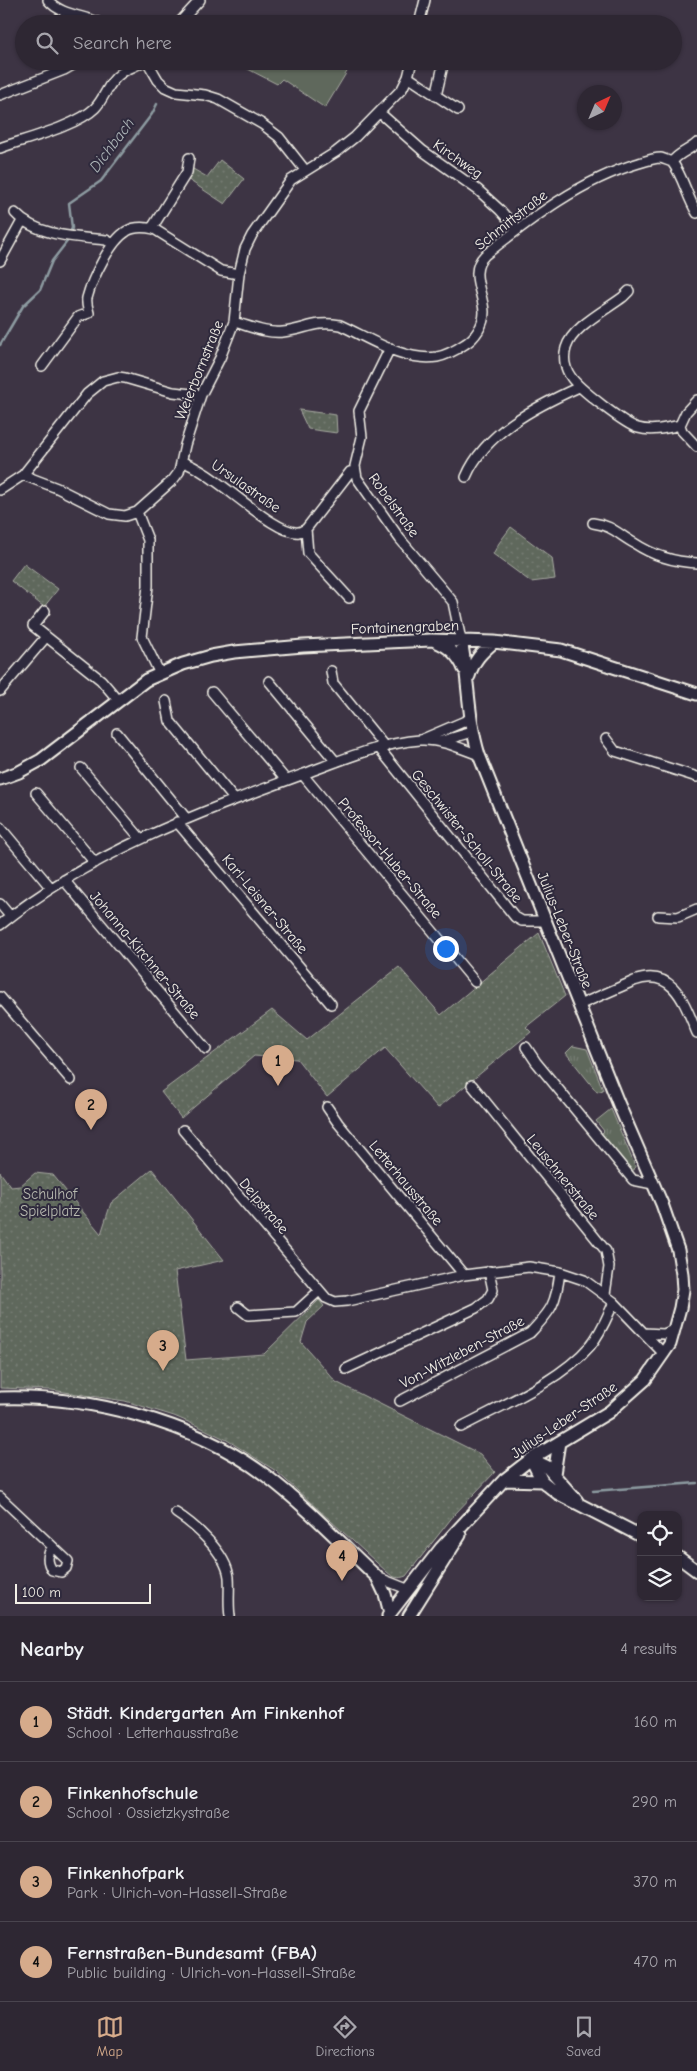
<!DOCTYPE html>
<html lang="en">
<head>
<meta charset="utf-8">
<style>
  body { margin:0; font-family:"Comic Neue",sans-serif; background:#362f3b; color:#f1f3f6 }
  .controls { position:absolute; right:15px; bottom:15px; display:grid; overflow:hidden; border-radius:10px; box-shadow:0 1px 4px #0004 }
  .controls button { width:45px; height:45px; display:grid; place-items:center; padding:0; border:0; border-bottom:1px solid #49444e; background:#2e2733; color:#f1f3f6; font:25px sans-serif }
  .compass { position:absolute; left:577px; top:85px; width:45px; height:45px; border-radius:50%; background:#2e2733; box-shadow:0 1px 4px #0004; rotate:44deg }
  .scale { position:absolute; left:15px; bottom:12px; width:136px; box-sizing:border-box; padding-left:5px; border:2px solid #f4f1e8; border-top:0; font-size:14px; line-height:18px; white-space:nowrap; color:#f4f1e8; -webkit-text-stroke:4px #2f2a3d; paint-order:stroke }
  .you { position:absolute; left:445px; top:948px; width:18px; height:18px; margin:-12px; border:4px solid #fff; border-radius:50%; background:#1a73e8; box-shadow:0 0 0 8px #1a73e833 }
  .badge { display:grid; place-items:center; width:32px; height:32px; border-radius:50%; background:#d6ab8b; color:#111; font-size:16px; font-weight:700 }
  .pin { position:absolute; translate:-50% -41px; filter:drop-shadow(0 1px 2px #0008) }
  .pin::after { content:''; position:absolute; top:26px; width:18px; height:15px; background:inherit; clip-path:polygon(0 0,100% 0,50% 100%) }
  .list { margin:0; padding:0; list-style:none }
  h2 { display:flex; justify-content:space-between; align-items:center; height:65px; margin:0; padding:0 20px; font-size:21px }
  h2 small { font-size:16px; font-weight:400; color:#a7a5ac }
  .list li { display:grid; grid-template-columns:32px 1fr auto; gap:15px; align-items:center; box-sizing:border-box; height:80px; padding:0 20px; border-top:1px solid #49444e }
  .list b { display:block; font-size:19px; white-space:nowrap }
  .list p { margin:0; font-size:16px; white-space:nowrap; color:#a7a5ac }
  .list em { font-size:16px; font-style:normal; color:#a7a5ac }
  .icon { flex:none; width:28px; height:28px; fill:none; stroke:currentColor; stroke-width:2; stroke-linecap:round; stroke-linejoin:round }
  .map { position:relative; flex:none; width:697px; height:1616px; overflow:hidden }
  .search { position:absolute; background:#2e2733; box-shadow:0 1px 4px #0004; left:15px; right:15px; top:15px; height:55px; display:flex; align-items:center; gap:12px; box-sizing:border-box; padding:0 18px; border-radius:28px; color:#a7a5ac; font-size:19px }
  .sheet { height:385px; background:#2e2733 }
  nav { display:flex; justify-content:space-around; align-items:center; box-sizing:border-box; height:70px; border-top:1px solid #49444e; background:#2e2733; font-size:14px; color:#a7a5ac }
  nav a { display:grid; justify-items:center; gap:2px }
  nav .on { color:#d6ab8b }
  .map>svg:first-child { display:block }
  .grass { fill:url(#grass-tufts); stroke:#a9aca2 }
  .park { fill:url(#park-dots); stroke:#a9aca2 }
  .garden { fill:#5e675c; stroke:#a9aca2 }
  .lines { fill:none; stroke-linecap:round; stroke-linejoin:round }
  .stream { stroke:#8d9ba1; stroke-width:2.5 }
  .street-casing { stroke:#f4f1e8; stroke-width:12 }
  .secondary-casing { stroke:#f4f1e8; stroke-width:15 }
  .street { stroke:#2f2a3d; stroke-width:9 }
  .secondary { stroke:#2f2a3d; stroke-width:11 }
  .labels { text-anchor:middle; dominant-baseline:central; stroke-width:4; stroke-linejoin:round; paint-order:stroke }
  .street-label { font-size:15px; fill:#f4f1e8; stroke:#2f2a3d }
  .park-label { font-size:15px; fill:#b8bab0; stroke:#2f2a3d }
  .water-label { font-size:16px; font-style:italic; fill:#afb7b9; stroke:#2f2a3d }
</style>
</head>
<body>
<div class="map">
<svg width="697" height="1616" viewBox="0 0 697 1616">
  <defs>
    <pattern id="grass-tufts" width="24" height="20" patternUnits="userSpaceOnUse" patternTransform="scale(1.25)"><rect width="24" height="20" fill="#5e675c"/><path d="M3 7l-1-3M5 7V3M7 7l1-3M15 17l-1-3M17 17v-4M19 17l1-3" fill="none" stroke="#767d73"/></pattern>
    <pattern id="park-dots" width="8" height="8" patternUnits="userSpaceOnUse" patternTransform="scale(1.25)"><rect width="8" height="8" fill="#5e675c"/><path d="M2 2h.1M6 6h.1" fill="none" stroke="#767d73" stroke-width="1.8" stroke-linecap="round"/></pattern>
  </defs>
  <rect width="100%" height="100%" fill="#3d3444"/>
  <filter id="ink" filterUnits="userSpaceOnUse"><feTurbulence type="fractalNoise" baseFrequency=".02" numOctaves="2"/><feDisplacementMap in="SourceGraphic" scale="10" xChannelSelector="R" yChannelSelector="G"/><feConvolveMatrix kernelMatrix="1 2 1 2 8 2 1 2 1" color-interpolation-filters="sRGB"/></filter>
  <g filter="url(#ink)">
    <!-- grass -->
    <path class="grass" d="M573,1046L587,1049L603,1090L597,1092L566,1053Z
      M611,1109L635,1166L634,1170H630L601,1134L604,1131L596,1121Z"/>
    <!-- park -->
    <path class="park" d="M220,160L244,179L225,204L187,179L193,169L207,177Z
      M299,410L336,415L337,433L308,429Z
      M511,527L552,558L555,579L531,582L493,554L499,543Z
      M24,564L58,589L44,607L11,581Z
      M539,933L565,996L526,1027L531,1032L438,1108L385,1048L327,1097L297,1059L254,1056L181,1118L161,1092L272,1010L307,1040L399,967L441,1015Z
      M152,1169L224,1260L175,1271L186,1360L264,1354L319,1300L324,1306L307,1322L301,1342L336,1382L480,1454L495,1472L454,1515L406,1576C398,1579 394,1578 387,1572L276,1471L227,1440L200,1427L174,1416L125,1401L51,1390L0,1388V1172L11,1187L20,1186L35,1173L53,1175L101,1234L111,1203Z"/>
    <!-- garden -->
    <path class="garden" d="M247,61H338L348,70L325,108L282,79L277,84L244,67Z"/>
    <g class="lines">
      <!-- stream -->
      <path class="stream" d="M70,233L72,228L69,203L101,181L152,114L157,104
        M0,345L23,306L40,290L52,261L69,239
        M593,1491L697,1483"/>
      <defs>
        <path id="street" d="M48,0C61,16 85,15 102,24
          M178,24L200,0
          M419,24L425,0
          M147,61L158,80L165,87L176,92L205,95L218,99L262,124L279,137L305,170
          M408,77L458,110
          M0,95L64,70L80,61
          M436,96L444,61
          M380,113L423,151L478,190L500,210L517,229
          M0,148C25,139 77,126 95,108C105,98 108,82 120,74C127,68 136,67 143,61
          M672,162C683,176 687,197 697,213
          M672,162C679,152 689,151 697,143
          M15,213C36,236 76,237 106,240L113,244
          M152,228L187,172L189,158
          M0,261L22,221
          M629,291L623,297C606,310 572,327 566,348C563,358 565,369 571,377C578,388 626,425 638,428C652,432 667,428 680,425
          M234,322C249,326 267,334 283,332C306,330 314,320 340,325C369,338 404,362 437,357C448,355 456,350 465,344C475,338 484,325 484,312C483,291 468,272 485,255C532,218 581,180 639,163C645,161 654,158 661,158C664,159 669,161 672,162
          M390,348L359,411L362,437L355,466L357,478L400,539L453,602L461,640
          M42,366L78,317L89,313C88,309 86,303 87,298C92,279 110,241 127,231C135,226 145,227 154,229L221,271L239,274
          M697,400L686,412L680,425L682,431L697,447
          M182,462C213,470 274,536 299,532C300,532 304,530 306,529L350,472L355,471
          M23,475L57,488L109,514L125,516L137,512L173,480L179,472L185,445L201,395L220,358L234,322L239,274L245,249L252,235L291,180L336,152L355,137L402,89L408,77L412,61
          M466,477C485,432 537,406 579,387
          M0,490L23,475L87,394L103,381L118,377L125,378L173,392L201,395
          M137,512L148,540V586L142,637L160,674
          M593,523C611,525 618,534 634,543C652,555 675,562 697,563
          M306,529L308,553L349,598
          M45,611L33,626L101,680L118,700
          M331,671L333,683L385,747
          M269,681L336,762
          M0,691L46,637
          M212,692L286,780
          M166,701L170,721L234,799
          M117,733L186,818
          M423,739L470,719
          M606,739L615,751L697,777
          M442,741L472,732
          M379,748L515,917L522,921H545
          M81,768L141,839
          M303,775L475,982
          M36,793L95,863
          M177,822L331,1004
          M0,827L51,888
          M64,880L206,1049
          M0,904L10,916
          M658,916L678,917L697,909
          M0,925C89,853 198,813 304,774C341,760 381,743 420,740C441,739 460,748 479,755
          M0,997L71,1080
          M579,1005L634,981C674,966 685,1005 697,1033
          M526,1047L536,1062L633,1180L653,1184
          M472,1085L606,1251L609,1267L605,1294
          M327,1107L338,1123L464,1275
          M183,1130L326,1298L335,1302L347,1301L464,1275L529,1267L560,1272L584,1280L614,1302L664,1354
          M238,1307L248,1315L296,1312L319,1291
          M644,1333L664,1334L675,1329
          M346,1369L476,1308L488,1299L493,1290L489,1271
          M400,1401L530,1333C552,1310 556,1304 560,1272
          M461,1427C502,1405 559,1382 590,1346C601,1333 607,1317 614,1302
          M0,1497L68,1561L66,1568L61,1572L52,1570C47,1562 46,1555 53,1547
          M176,1513C195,1525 226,1553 229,1577C230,1590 228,1603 230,1616
          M377,1577L407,1589"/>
        <path id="secondary" d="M435,641C448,646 459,656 464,669
          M469,676C474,660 481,653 494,642
          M0,779L19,772L41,760L146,680L183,664L211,656L234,652L303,646L431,640L494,642L561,650L697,694
          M0,1398C88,1395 194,1422 265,1475C305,1505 341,1543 377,1577L385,1594L390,1613
          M531,1459L542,1481L557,1493L641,1536
          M531,1459L546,1466L577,1501
          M554,1474L559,1442
          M504,1480L542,1481
          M678,1557L697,1571
          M388,1616L441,1548L504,1480L531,1459L609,1412L645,1380L670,1344L680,1308L683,1290L682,1274L678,1250L662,1204L619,1105L479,755C467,716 469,679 461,640
          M409,1616L460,1535"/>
      </defs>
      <!-- street casing -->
      <use href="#street" class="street-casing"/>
      <!-- secondary casing -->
      <use href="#secondary" class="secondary-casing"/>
      <!-- street -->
      <use href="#street" class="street"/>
      <!-- secondary -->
      <use href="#secondary" class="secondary"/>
    </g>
  </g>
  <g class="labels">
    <!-- street labels -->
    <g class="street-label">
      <text transform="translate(458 159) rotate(35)">Kirchweg</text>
      <text transform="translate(511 220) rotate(-38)">Schmittstraße</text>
      <text transform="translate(199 370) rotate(-68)">Weierbornstraße</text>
      <text transform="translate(246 486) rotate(35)">Ursulastraße</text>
      <text transform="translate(394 505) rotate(54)">Robelstraße</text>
      <text transform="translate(405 627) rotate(-2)">Fontainengraben</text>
      <text transform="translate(467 836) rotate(51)">Geschwister-Scholl-Straße</text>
      <text transform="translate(390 858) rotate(50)">Professor-Huber-Straße</text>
      <text transform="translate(265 904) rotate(50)">Karl-Leisner-Straße</text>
      <text transform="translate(565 930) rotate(68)">Julius-Leber-Straße</text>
      <text transform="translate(145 955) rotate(50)">Johanna-Kirchner-Straße</text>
      <text transform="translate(563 1177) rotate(51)">Leuschnerstraße</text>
      <text transform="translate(406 1183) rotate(50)">Letterhausstraße</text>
      <text transform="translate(264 1206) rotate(50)">Delpstraße</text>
      <text transform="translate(462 1352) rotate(-28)">Von-Witzleben-Straße</text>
      <text transform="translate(564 1420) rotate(-34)">Julius-Leber-Straße</text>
    </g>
    <!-- park labels -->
    <g class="park-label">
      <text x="50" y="1194">Schulhof<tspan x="50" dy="17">Spielplatz</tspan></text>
    </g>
    <!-- water labels -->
    <g class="water-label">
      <text transform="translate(112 145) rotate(-53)">Dichbach</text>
    </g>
  </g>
</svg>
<div class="controls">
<button><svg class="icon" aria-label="locate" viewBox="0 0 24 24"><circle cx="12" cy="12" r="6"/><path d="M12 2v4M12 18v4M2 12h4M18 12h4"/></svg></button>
<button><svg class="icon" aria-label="layers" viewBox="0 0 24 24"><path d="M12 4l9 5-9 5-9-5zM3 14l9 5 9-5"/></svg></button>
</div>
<svg class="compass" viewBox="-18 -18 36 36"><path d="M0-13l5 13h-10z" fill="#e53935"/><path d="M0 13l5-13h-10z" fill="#a7a5ac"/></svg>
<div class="scale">100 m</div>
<div class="you"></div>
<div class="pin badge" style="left:278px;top:1086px">1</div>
<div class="pin badge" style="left:91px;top:1130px">2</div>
<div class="pin badge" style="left:163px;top:1371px">3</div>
<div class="pin badge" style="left:342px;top:1581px">4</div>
<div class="search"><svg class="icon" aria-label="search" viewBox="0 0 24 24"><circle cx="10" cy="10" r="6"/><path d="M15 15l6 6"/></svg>Search here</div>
</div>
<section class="sheet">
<h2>Nearby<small>4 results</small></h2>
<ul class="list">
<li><span class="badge">1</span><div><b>Städt. Kindergarten Am Finkenhof</b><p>School · Letterhausstraße</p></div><em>160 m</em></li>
<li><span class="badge">2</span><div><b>Finkenhofschule</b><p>School · Ossietzkystraße</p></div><em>290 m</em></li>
<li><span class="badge">3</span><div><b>Finkenhofpark</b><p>Park · Ulrich-von-Hassell-Straße</p></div><em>370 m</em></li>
<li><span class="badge">4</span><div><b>Fernstraßen-Bundesamt (FBA)</b><p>Public building · Ulrich-von-Hassell-Straße</p></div><em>470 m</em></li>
</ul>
</section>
<nav>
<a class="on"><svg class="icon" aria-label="map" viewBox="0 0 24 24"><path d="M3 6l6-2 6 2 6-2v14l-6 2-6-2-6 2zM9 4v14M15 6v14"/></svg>Map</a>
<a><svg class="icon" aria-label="directions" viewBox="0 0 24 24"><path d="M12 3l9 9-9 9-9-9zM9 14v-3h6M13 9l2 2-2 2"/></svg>Directions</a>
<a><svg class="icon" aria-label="saved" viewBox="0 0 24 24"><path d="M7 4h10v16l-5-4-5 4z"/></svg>Saved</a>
</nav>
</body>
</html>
